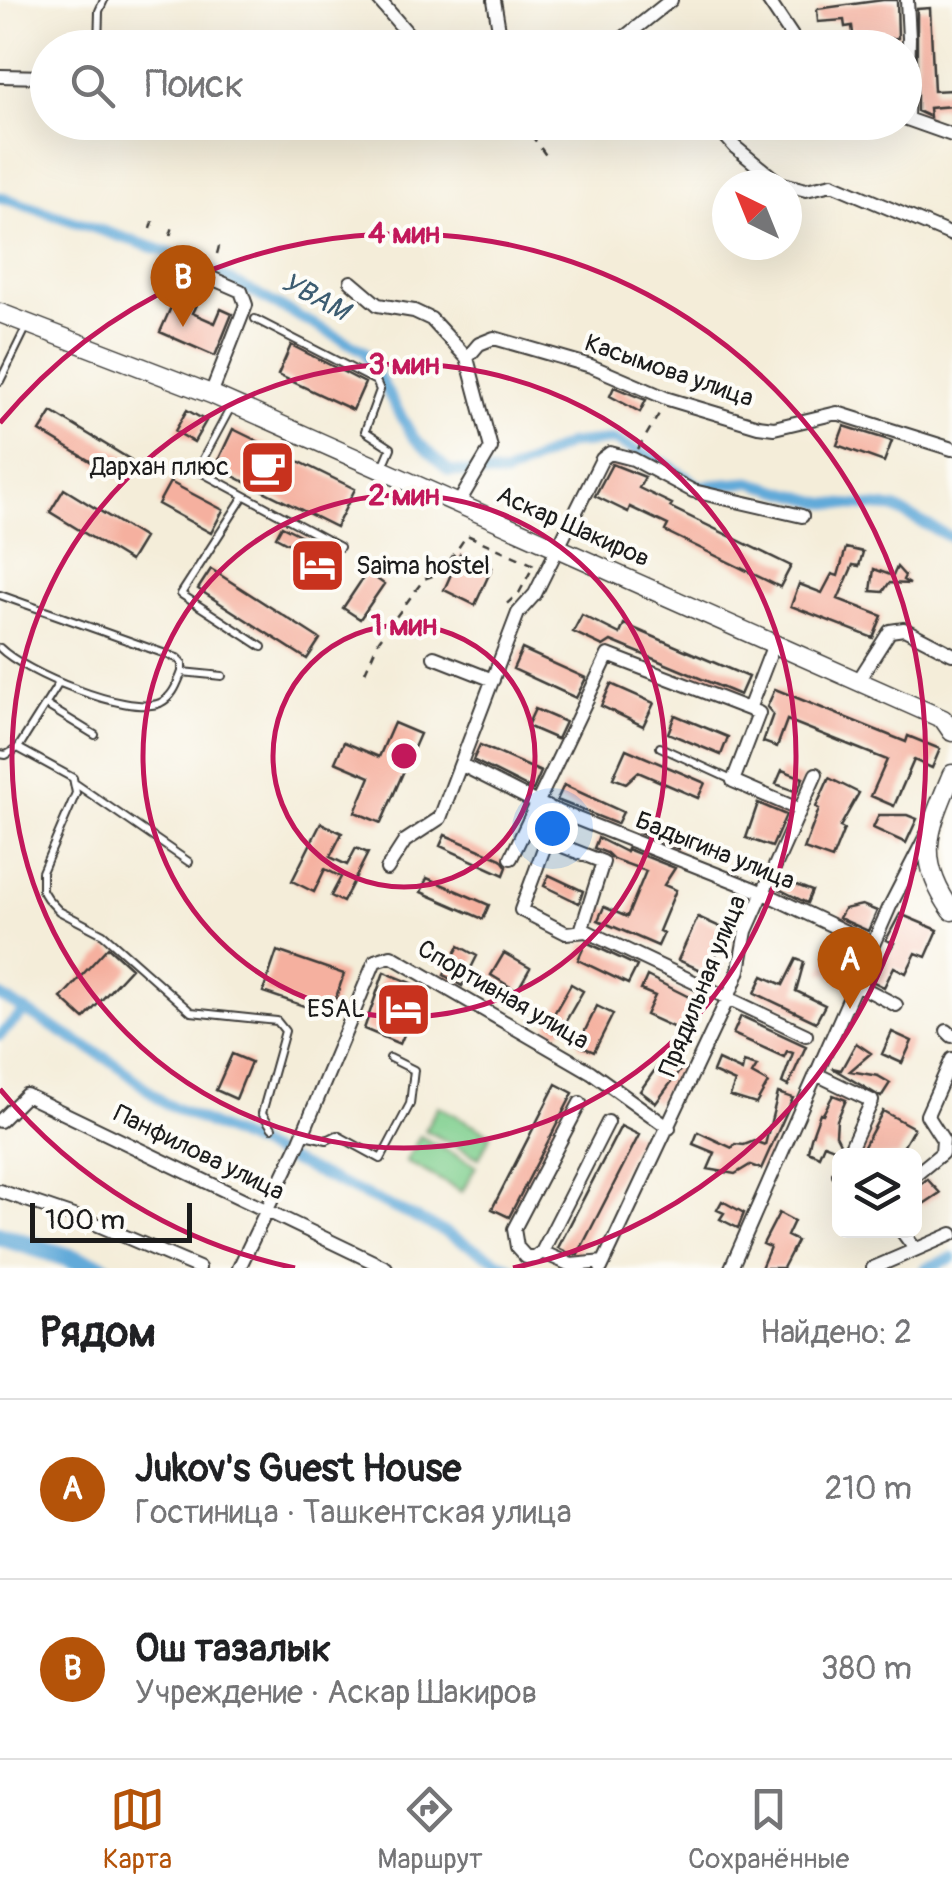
<!DOCTYPE html>
<html lang="ru">
<head>
<meta charset="utf-8">
<style>
  body { margin:0; font-family:Pangolin,sans-serif; background:#f6f6f6; color:#202124 }
  .controls { position:absolute; right:30px; bottom:30px; display:grid; overflow:hidden; border-radius:15px; box-shadow:0 10px 40px #0002 }
  .controls button { width:90px; height:90px; display:grid; place-items:center; padding:0; border:0; border-bottom:2px solid #e0e0e0; background:#fff; color:#202124; font:50px sans-serif }
  .compass { position:absolute; left:712px; top:170px; width:90px; height:90px; border-radius:50%; background:#fff; box-shadow:0 10px 40px #0002; rotate:317deg }
  .scale { position:absolute; left:30px; bottom:25px; width:162px; box-sizing:border-box; padding-left:10px; border:5px solid #1c1c1c; border-top:0; font-size:28px; line-height:35px; white-space:nowrap; color:#1c1c1c; -webkit-text-stroke:8px #fdfcf7; paint-order:stroke }
  .you { position:absolute; left:552px; top:828px; width:35px; height:35px; margin:-25px; border:8px solid #fff; border-radius:50%; background:#1a73e8; box-shadow:0 0 0 15px #1a73e833 }
  .badge { display:grid; place-items:center; width:65px; height:65px; border-radius:50%; background:#b45309; color:#fff; font-size:32px; font-weight:700 }
  .pin { position:absolute; translate:-50% -82px; filter:drop-shadow(0 2px 5px #0008) }
  .pin::after { content:''; position:absolute; top:52px; width:35px; height:30px; background:inherit; clip-path:polygon(0 0,100% 0,50% 100%) }
  .list { margin:0; padding:0; list-style:none }
  h2 { display:flex; justify-content:space-between; align-items:center; height:130px; margin:0; padding:0 40px; font-size:42px }
  h2 small { font-size:32px; font-weight:400; color:#757577 }
  .list li { display:grid; grid-template-columns:65px 1fr auto; gap:30px; align-items:center; box-sizing:border-box; height:180px; padding:0 40px; border-top:2px solid #e0e0e0 }
  .list b { display:block; font-size:38px; white-space:nowrap }
  .list p { margin:0; font-size:32px; white-space:nowrap; color:#757577 }
  .list em { font-size:32px; font-style:normal; color:#757577 }
  .icon { flex:none; width:55px; height:55px; fill:none; stroke:currentColor; stroke-width:2; stroke-linecap:round; stroke-linejoin:round }
  .map { position:relative; flex:none; width:952px; height:1268px; overflow:hidden }
  .search { position:absolute; background:#fff; box-shadow:0 10px 40px #0002; left:30px; right:30px; top:30px; height:110px; display:flex; align-items:center; gap:25px; box-sizing:border-box; padding:0 35px; border-radius:55px; color:#757577; font-size:38px }
  .sheet { height:490px; background:#fff }
  nav { display:flex; justify-content:space-around; align-items:center; box-sizing:border-box; height:140px; border-top:2px solid #e0e0e0; background:#fff; font-size:28px; color:#757577 }
  nav a { display:grid; justify-items:center; gap:5px }
  nav .on { color:#b45309 }
  .map>svg:first-child { display:block }
  .green { fill:#7fcf8e; stroke:#4e7655; stroke-width:2.5 }
  .lines { fill:none; stroke-linecap:round; stroke-linejoin:round }
  .canal { stroke:#62aad9; stroke-width:11 }
  .river { stroke:#62aad9; stroke-width:20 }
  .building { fill:#f5b09f }
  .lane-casing { stroke:#3c3b38; stroke-width:10 }
  .street-casing { stroke:#3c3b38; stroke-width:16 }
  .secondary-casing { stroke:#3c3b38; stroke-width:21 }
  .path { stroke:#3c3b38; stroke-width:2.5; stroke-dasharray:8 8; stroke-linecap:butt }
  .lane { stroke:#fff; stroke-width:6 }
  .street { stroke:#fff; stroke-width:12 }
  .secondary { stroke:#fff; stroke-width:18 }
  .ring { fill:none; stroke:#c2185b; stroke-width:5 }
  .labels { text-anchor:middle; dominant-baseline:central; stroke-width:8; stroke-linejoin:round; paint-order:stroke }
  .street-label { font-size:25px; fill:#1c1c1c; stroke:#fdfcf7 }
  .poi-label { font-size:25px; fill:#1c1c1c; stroke:#fdfcf7; text-anchor:end }
  .water-label { font-size:28px; font-style:italic; fill:#3c5c71; stroke:#fdfcf7 }
  .centre { fill:#c2185b; stroke:#fdfcf7; stroke-width:5 }
  .ring-label { font-size:30px; text-anchor:middle; font-weight:bold; fill:#c2185b; stroke:#fdfcf7; stroke-width:8; stroke-linejoin:round; paint-order:stroke }
</style>
</head>
<body>
<div class="map">
<svg width="952" height="1268" viewBox="0 0 952 1268">
  <rect width="100%" height="100%" fill="#fdfcf7"/>
  <filter id="ink" filterUnits="userSpaceOnUse"><feTurbulence type="fractalNoise" baseFrequency=".01" numOctaves="2"/><feDisplacementMap in="SourceGraphic" scale="20" xChannelSelector="R" yChannelSelector="G"/><feConvolveMatrix kernelMatrix="1 2 1 2 8 2 1 2 1" color-interpolation-filters="sRGB"/></filter>
  <filter id="wash" filterUnits="userSpaceOnUse"><feTurbulence type="fractalNoise" baseFrequency=".0048" numOctaves="4" result="noise"/><feDisplacementMap in="SourceGraphic" scale="40" xChannelSelector="R" yChannelSelector="G"/><feGaussianBlur stdDeviation="2.25" result="paint"/><feColorMatrix in="noise" values="0 0 0 0 0 0 0 0 0 0 0 0 0 0 0 0 0 1.4 0 .05"/><feComposite in="paint" operator="in"/></filter>
  <g filter="url(#wash)">
    <rect width="100%" height="100%" fill="#f4edd9"/>
    <!-- green -->
    <path class="green" d="M438,1106L491,1134L479,1158L425,1130Z
      M420,1136L476,1166L462,1192L406,1161Z"/>
    <g class="lines">
      <!-- canal -->
      <path class="canal" d="M0,197L194,261L364,351L413,437L449,471L504,475L569,444L613,440L666,464L700,486L750,482L824,503L894,508L952,538
        M0,996L116,1064L164,1103L433,1226L511,1268
        M0,1035L26,1010
        M926,1268L952,1258"/>
      <!-- river -->
      <path class="river" d="M0,1236L102,1268"/>
    </g>
    <g id="blocks">
      <!-- building -->
      <path class="building" d="M883,0H897L898,38L854,42L852,26L845,27L844,20L818,22L817,9Z
        M930,8L934,91L952,90V106L929,108L930,117L917,111V9Z
        M184,300L196,305L192,313L215,323L221,309L232,314L215,356L160,332L172,305L180,309Z
        M291,345L365,383L353,410L278,375Z
        M614,387L646,400L640,412L610,396Z
        M187,410L206,421L194,442L175,431Z
        M52,412L131,460L120,479L40,431Z
        M844,426L892,441L884,462L837,445Z
        M233,429L355,489L336,527L215,467Z
        M612,464L645,477L639,488L672,504L670,507L791,566L780,587L665,531L668,525L630,507L628,512L595,496Z
        M170,482L223,510L211,533L158,504Z
        M64,489L144,538L130,561L50,512Z
        M282,526L314,542L308,554L276,537Z
        M846,548L863,552L859,566L853,565L838,599L882,616L873,638L791,606L799,584L822,593L832,574L838,576Z
        M301,550L331,568L325,577L295,559Z
        M460,554L492,568L475,605L444,590Z
        M897,567L905,576L903,580L910,584L889,583L883,592L871,591L874,569L893,576Z
        M211,569L320,639L307,659L198,589Z
        M367,572L384,584L360,619L343,608Z
        M582,615L620,634L624,624L748,677L740,695L611,641L603,646L573,632Z
        M522,649L586,678L576,698L513,669Z
        M611,684L654,703L643,726L601,706Z
        M775,689L906,742L908,736L940,749L932,768L914,760L894,806L871,796L887,760L787,720L777,747L763,742L773,714L767,707Z
        M535,709L565,722L557,739L527,726Z
        M675,715L728,737L721,755L668,733Z
        M394,723L420,734L381,823L355,812L370,777L335,762L344,742L379,757Z
        M480,745L541,772L533,790L473,760Z
        M626,749L705,783L698,798L638,772L626,783L613,778Z
        M782,770L803,778L797,792L776,784Z
        M829,778L859,793L840,827L844,829L832,859L804,849L819,809L816,807Z
        M564,785L623,812L617,824L557,800Z
        M758,803L786,815L772,847L746,838Z
        M879,815H907L917,819L906,843L873,828Z
        M643,821L684,838L679,849L639,833Z
        M321,823L342,833L330,857L347,865L356,848L368,853L343,902L331,896L341,877L325,869L314,892L292,881Z
        M445,835L501,859L507,867L504,875L440,846Z
        M598,838L626,852L627,849L675,868L664,885L676,890L659,931L664,933L658,946L598,920L604,907L627,917L646,871L613,859L607,853L594,848Z
        M549,875L583,891L579,903L544,886Z
        M427,878L489,905L483,919L421,892Z
        M781,879L812,891L807,903L777,888Z
        M862,905L877,911L868,931L839,918L844,909Z
        M900,914L938,930L926,957L916,953L906,973L894,967L884,987L872,981L894,943L886,940Z
        M698,917L727,930L707,973L678,960Z
        M586,942L637,966L628,984L578,960Z
        M459,946L477,956L462,986L444,975Z
        M108,947L131,968L84,1019L61,998Z
        M277,951L344,974L330,1015L263,992Z
        M504,953L530,968L517,991L491,975Z
        M827,957L853,966L845,984L827,973H821Z
        M796,959L804,962L796,991L825,1005L816,1022L755,993L763,976L783,985Z
        M384,972L424,988L400,1044L364,1029Z
        M647,976L703,1004L688,1034L646,1015L655,996L641,990Z
        M571,984L583,991L559,1033L547,1026Z
        M597,1006L613,1014L594,1052L578,1045Z
        M741,1016L806,1046L788,1086L782,1083L793,1053L787,1051L784,1057L733,1034Z
        M892,1032L912,1041L902,1063L882,1054Z
        M856,1043L871,1053L850,1071L878,1076L890,1083L881,1097L832,1068L841,1070Z
        M232,1054L251,1062L236,1099L216,1090Z
        M664,1057L681,1069L656,1103L640,1091Z
        M718,1060L742,1071L744,1062L757,1066L752,1074L768,1083L756,1104L730,1096L735,1082L713,1072Z
        M556,1084L573,1093L509,1217L492,1209Z
        M778,1093L793,1098L761,1169L750,1165L735,1174L708,1169L715,1153L693,1144L698,1132L732,1148L735,1144L744,1145L754,1141L765,1145Z
        M833,1095L846,1100L837,1120L836,1135L841,1145L839,1150L824,1144L819,1156L808,1151L811,1138L820,1113L823,1114Z
        M883,1111L914,1128L898,1156H859Z
        M621,1126L639,1135L578,1254L573,1255L558,1248Z
        M927,1179L940,1193L922,1205L914,1190Z
        M722,1201L744,1213L738,1228L720,1219L724,1213L717,1210Z
        M779,1213L794,1221L787,1236L797,1241L783,1268H761L770,1247L763,1244Z"/>
    </g>
  </g>
  <g filter="url(#ink)">
    <use href="#blocks" fill-opacity="0" stroke="#3c3b38" stroke-width="2.5"/>
    <g class="lines">
      <defs>
        <path id="lane" d="M98,48L99,11L104,0
          M255,319L376,381L380,390L365,431L391,448L382,469
          M0,381L26,328
          M232,405L197,470L340,547
          M244,496L181,594L262,647
          M0,595L177,658L182,663V672
          M0,648C24,672 127,716 160,703C173,697 177,684 182,672L222,676
          M46,705L95,735
          M660,747L732,780
          M18,748L73,778L76,793L42,872V890L47,898L59,911L103,934L191,1012L277,1021L285,1031L262,1113L272,1128
          M0,754L6,755L18,748L59,683
          M76,784L189,862
          M304,1135L327,1140L337,1135L381,1159L410,1104L414,1070L390,1058"/>
        <path id="street" d="M379,0L420,48
          M494,0L502,48
          M768,0L800,48
          M907,0L909,38L907,119
          M632,31L647,48
          M611,48L671,0
          M0,76L48,77
          M904,118L952,135
          M713,122L735,147L779,183L806,190L832,184L952,235
          M194,266L193,270L241,291L246,305L211,394
          M351,282L378,305L414,311L431,319L467,358
          M458,504L491,448L467,358L479,344L494,338L591,366L668,399L758,426L774,428L837,413L952,449
          M434,657L493,680
          M858,681L890,631L904,629L952,654
          M749,709L774,644
          M462,765L537,803L764,893L873,945
          M537,803L547,840L521,910L566,933L586,931L806,1035
          M547,840L603,862L581,931
          M511,858L608,655L759,713L733,781L800,810
          M387,869L405,841L440,818L518,613L535,594L602,459L610,453L633,459L693,491L802,516
          M856,984L896,1005
          M947,1031L952,1036
          M816,1074L872,1101L847,1156
          M580,1103L514,1229L517,1247L526,1257H535L542,1252L608,1122
          M0,1121L26,1095L386,1268
          M839,1174L840,1172
          M914,1176L942,1153L943,1140L927,1115L952,1059
          M0,1191L91,1222L199,1268
          M901,1230L915,1249
          M542,1252L571,1265L604,1262
          M239,1268L299,1143L375,961L391,956L591,1072L669,1128
          M601,1268L728,998L739,970L746,931L816,774
          M731,1268L890,906L928,832
          M873,1268L952,1234"/>
        <path id="secondary" d="M0,313L211,394L943,719L952,732
          M952,774C929,829 914,858 952,911"/>
      </defs>
      <!-- lane casing -->
      <use href="#lane" class="lane-casing"/>
      <!-- street casing -->
      <use href="#street" class="street-casing"/>
      <!-- secondary casing -->
      <use href="#secondary" class="secondary-casing"/>
      <!-- path -->
      <path class="path" d="M522,122L550,161
        M151,229L154,218
        M170,236L174,223
        M217,254L221,239
        M638,449L662,409
        M365,672L379,640L424,579L441,573L467,535L534,565L519,593L502,608"/>
      <!-- lane -->
      <use href="#lane" class="lane"/>
      <!-- street -->
      <use href="#street" class="street"/>
      <!-- secondary -->
      <use href="#secondary" class="secondary"/>
    </g>
  </g>
  <!-- distance rings -->
  <g class="ring">
    <circle cx="404" cy="756" r="131"/>
    <circle cx="404" cy="756" r="261"/>
    <circle cx="404" cy="756" r="392"/>
    <path d="M295 1268A523 523 0 0 1 0 1089M0 423A523 523 0 1 1 513 1268"/>
  </g>
  <!-- icons -->
  <defs>
    <symbol id="cafe-square" viewBox="-11 -11 22 22"><rect x="-9" y="-9" width="18" height="18" rx="4" fill="#c8321e" stroke="#fdfcf7"/><path d="M-5.5-4.5H6V0H3Q3 3.5 0 3.5H-2.5Q-5.5 3.5-5.5 0ZM3-3.2v2h1.7v-2ZM-6 4.5H4V6H-6Z" fill="#fff"/></symbol>
    <symbol id="hotel-square" viewBox="-11 -11 22 22"><rect x="-9" y="-9" width="18" height="18" rx="4" fill="#c8321e" stroke="#fdfcf7"/><path d="M-6-4.5h1.5V1H6V5H4.5V3h-9V5H-6ZM-4 0a1.8 1.8 0 1 1 3.6 0ZM.5 0V-2.5h3Q6-2.5 6 0Z" fill="#fff"/></symbol>
  </defs>
  <g fill-rule="evenodd">
    <use href="#cafe-square" x="236" y="436" width="63" height="63"/>
    <use href="#hotel-square" x="286" y="534" width="63" height="63"/>
    <use href="#hotel-square" x="372" y="978" width="63" height="63"/>
  </g>
  <g class="labels">
    <!-- street labels -->
    <g class="street-label">
      <text transform="translate(669 371) rotate(19)">Касымова улица</text>
      <text transform="translate(573 527) rotate(24)">Аскар Шакиров</text>
      <text transform="translate(715 851) rotate(22)">Бадыгина улица</text>
      <text transform="translate(703 986) rotate(-68)">Прядильная улица</text>
      <text transform="translate(503 995) rotate(30)">Спортивная улица</text>
      <text transform="translate(199 1153) rotate(26)">Панфилова улица</text>
    </g>
    <!-- poi labels -->
    <g class="poi-label">
      <text x="229" y="467">Дархан плюс</text>
      <text x="356" y="566" text-anchor="start">Saima hostel</text>
      <text x="365" y="1009">ESAL</text>
    </g>
    <!-- water labels -->
    <g class="water-label">
      <text transform="translate(315 297) rotate(28)">УВАМ</text>
    </g>
  </g>
  <circle cx="404" cy="756" r="15" class="centre"/>
  <g class="ring-label">
    <text x="404" y="243">4 мин</text>
    <text x="404" y="374">3 мин</text>
    <text x="404" y="505">2 мин</text>
    <text x="404" y="635">1 мин</text>
  </g>
</svg>
<div class="controls">
<button><svg class="icon" aria-label="layers" viewBox="0 0 24 24"><path d="M12 4l9 5-9 5-9-5zM3 14l9 5 9-5"/></svg></button>
</div>
<svg class="compass" viewBox="-18 -18 36 36"><path d="M0-13l5 13h-10z" fill="#e53935"/><path d="M0 13l5-13h-10z" fill="#757577"/></svg>
<div class="scale">100 m</div>
<div class="you"></div>
<div class="pin badge" style="left:850px;top:1009px">A</div>
<div class="pin badge" style="left:183px;top:327px">B</div>
<div class="search"><svg class="icon" aria-label="search" viewBox="0 0 24 24"><circle cx="10" cy="10" r="6"/><path d="M15 15l6 6"/></svg>Поиск</div>
</div>
<section class="sheet">
<h2>Рядом<small>Найдено: 2</small></h2>
<ul class="list">
<li><span class="badge">A</span><div><b>Jukov's Guest House</b><p>Гостиница · Ташкентская улица</p></div><em>210 m</em></li>
<li><span class="badge">B</span><div><b>Ош тазалык</b><p>Учреждение · Аскар Шакиров</p></div><em>380 m</em></li>
</ul>
</section>
<nav>
<a class="on"><svg class="icon" aria-label="map" viewBox="0 0 24 24"><path d="M3 6l6-2 6 2 6-2v14l-6 2-6-2-6 2zM9 4v14M15 6v14"/></svg>Карта</a>
<a><svg class="icon" aria-label="directions" viewBox="0 0 24 24"><path d="M12 3l9 9-9 9-9-9zM9 14v-3h6M13 9l2 2-2 2"/></svg>Маршрут</a>
<a><svg class="icon" aria-label="saved" viewBox="0 0 24 24"><path d="M7 4h10v16l-5-4-5 4z"/></svg>Сохранённые</a>
</nav>
</body>
</html>
